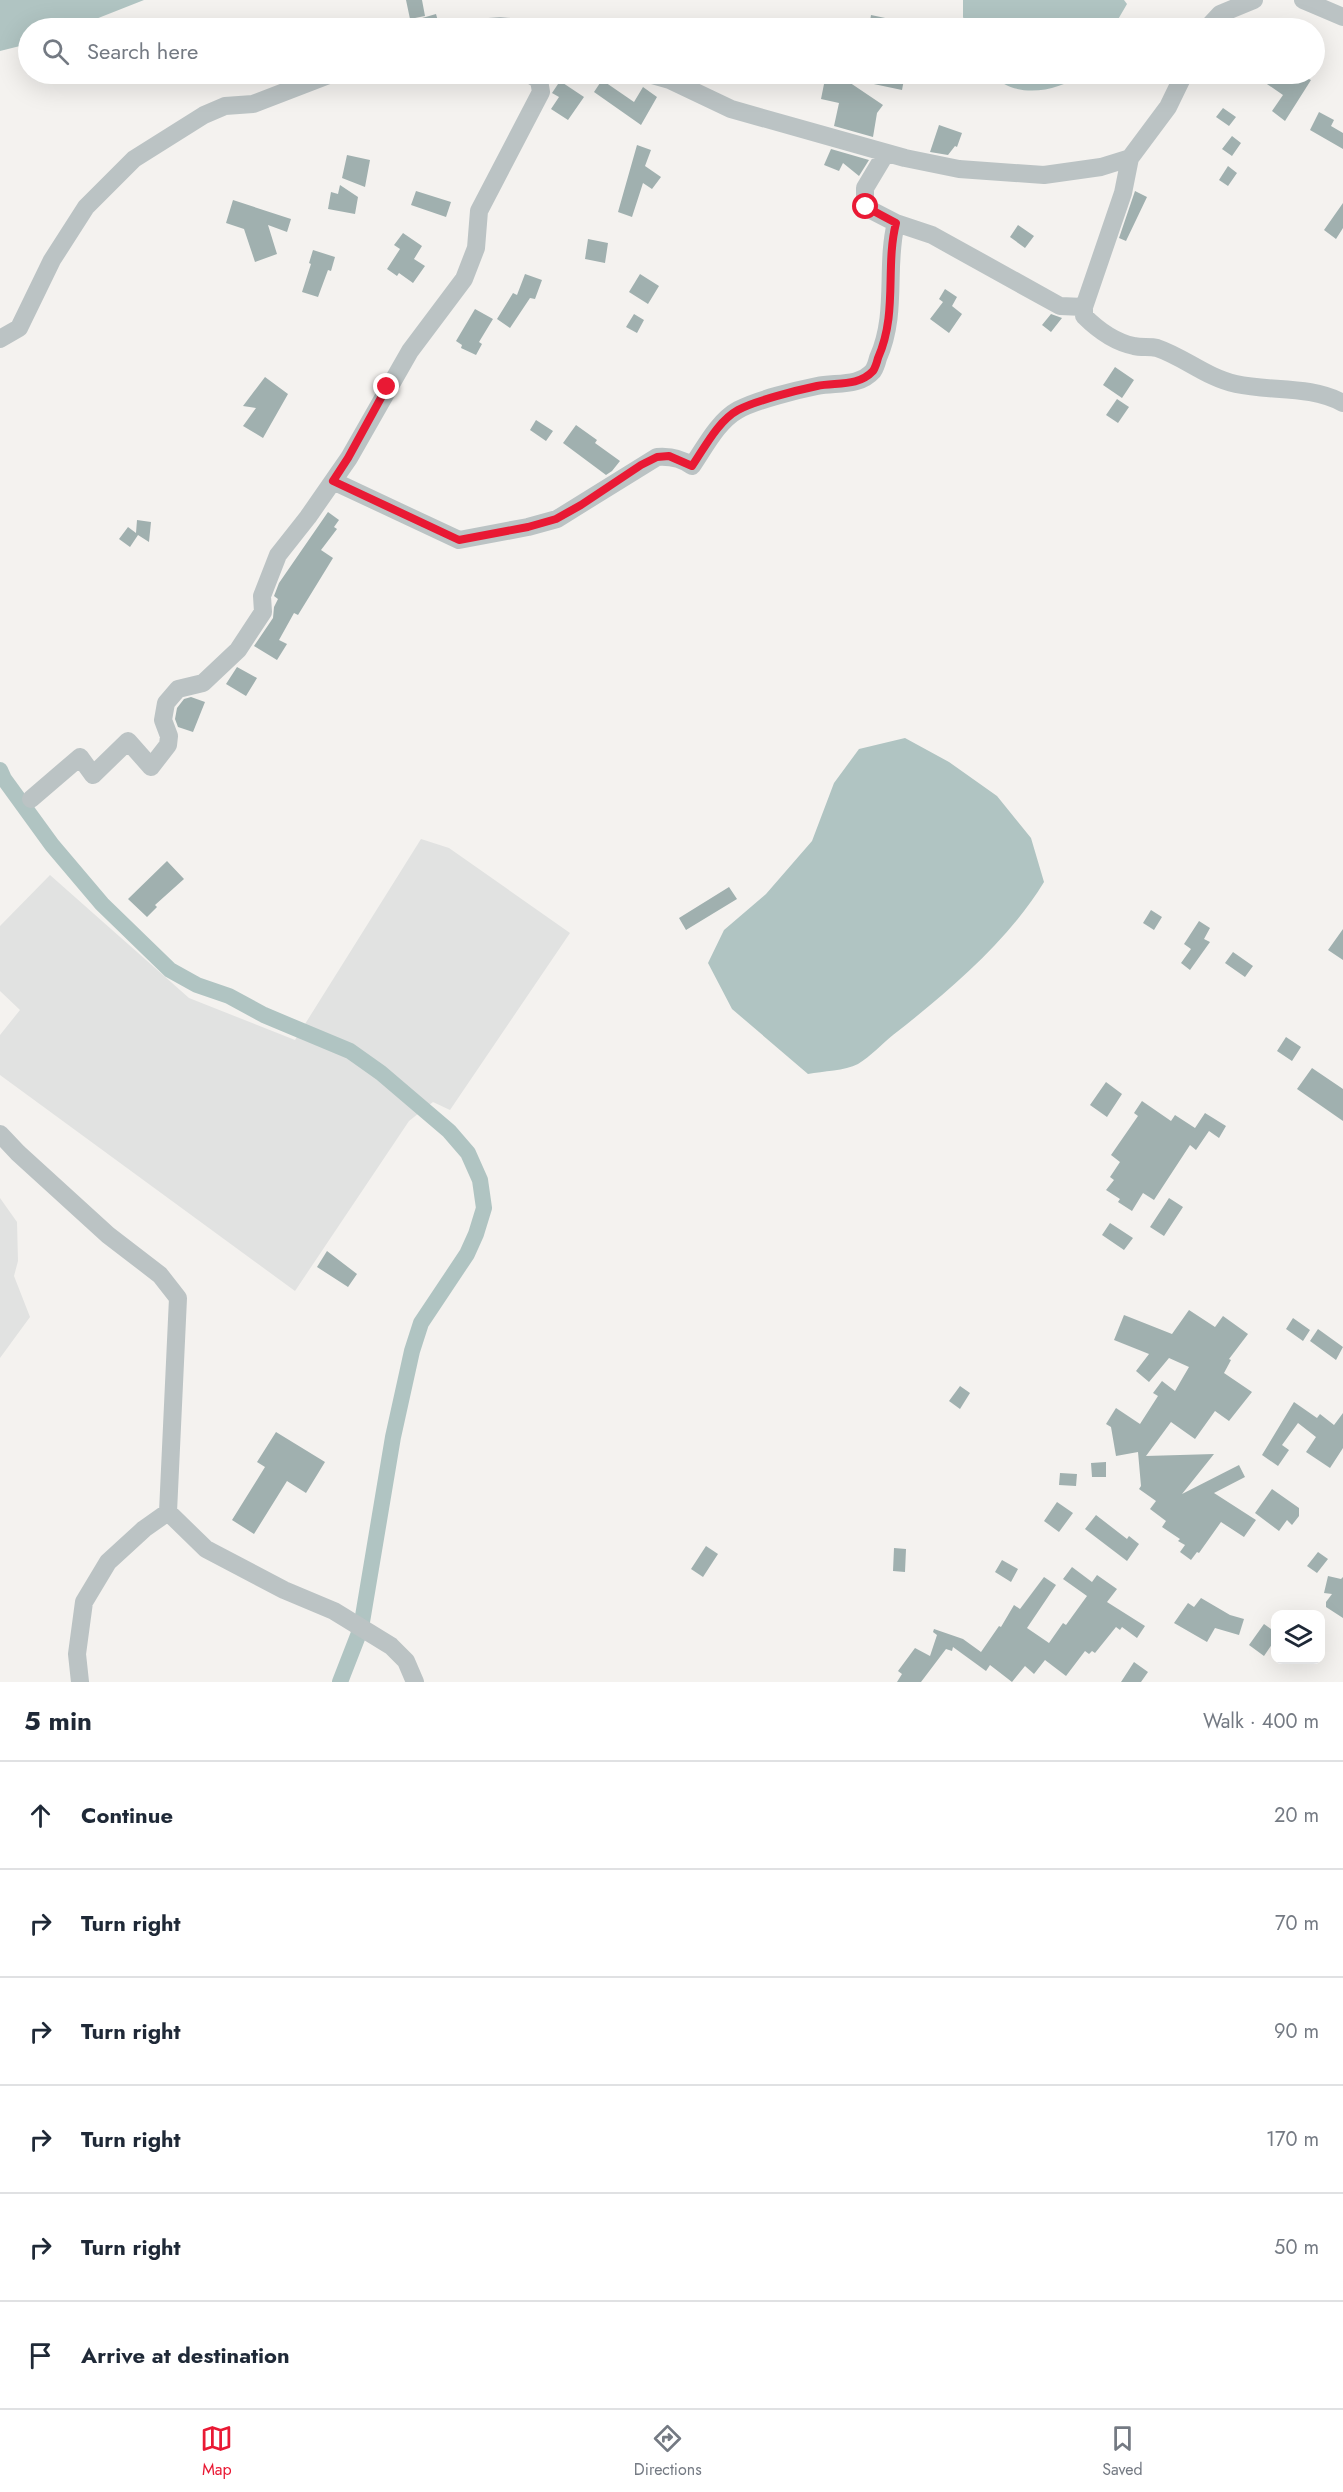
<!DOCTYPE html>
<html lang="en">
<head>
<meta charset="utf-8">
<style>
  body { margin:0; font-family:Jost,sans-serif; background:#f2f2f3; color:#1f2937 }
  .controls { position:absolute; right:18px; bottom:18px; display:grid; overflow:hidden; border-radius:12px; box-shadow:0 6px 24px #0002 }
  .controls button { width:54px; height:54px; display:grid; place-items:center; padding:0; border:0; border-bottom:2px solid #e0e1e3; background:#fff; color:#1f2937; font:30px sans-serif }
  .stop { position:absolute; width:18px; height:18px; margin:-14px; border:4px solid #e91934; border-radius:50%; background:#fff }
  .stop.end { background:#e91934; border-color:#fff; box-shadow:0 2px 6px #0008 }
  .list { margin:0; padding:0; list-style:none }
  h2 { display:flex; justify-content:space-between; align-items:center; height:78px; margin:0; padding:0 24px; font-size:26px }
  h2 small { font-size:20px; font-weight:400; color:#747a83 }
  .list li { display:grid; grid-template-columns:39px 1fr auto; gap:18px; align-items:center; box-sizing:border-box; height:108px; padding:0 24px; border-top:2px solid #e0e1e3 }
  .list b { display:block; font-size:22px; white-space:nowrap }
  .list em { font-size:20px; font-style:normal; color:#747a83 }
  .icon { flex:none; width:33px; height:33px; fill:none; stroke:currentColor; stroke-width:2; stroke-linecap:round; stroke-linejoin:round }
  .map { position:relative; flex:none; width:1343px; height:1682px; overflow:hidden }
  .search { position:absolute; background:#fff; box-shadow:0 6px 24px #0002; left:18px; right:18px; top:18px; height:66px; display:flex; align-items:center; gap:15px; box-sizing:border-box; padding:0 21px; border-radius:33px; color:#747a83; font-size:22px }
  .sheet { height:726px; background:#fff }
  nav { display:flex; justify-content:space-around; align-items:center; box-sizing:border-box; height:84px; border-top:2px solid #e0e1e3; background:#fff; font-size:16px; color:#747a83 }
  nav a { display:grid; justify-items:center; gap:3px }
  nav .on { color:#e91934 }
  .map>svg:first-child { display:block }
  .built { fill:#e1e2e1 }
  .water { fill:#b0c4c2 }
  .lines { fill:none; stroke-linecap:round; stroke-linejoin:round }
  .canal { stroke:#b0c4c2; stroke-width:16 }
  .building { fill:#a0b0af }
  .street { stroke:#bbc3c4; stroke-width:18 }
  .route { stroke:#e91934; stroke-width:8 }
</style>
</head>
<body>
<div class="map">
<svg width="1343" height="1682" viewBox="0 0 1343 1682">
  <rect width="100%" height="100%" fill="#f4f2ef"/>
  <!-- built -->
  <path class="built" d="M421,839L449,848L570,933L450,1110L433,1102L409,1121L295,1291L0,1075V1035L20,1010L0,991V926L50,875L189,998L295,1040Z
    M0,1198L17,1222L18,1261L14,1276L30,1317L0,1358Z"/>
  <!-- water -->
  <path class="water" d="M0,0H144L73,28H28V44L0,51Z
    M963,0H1124L1127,4L1113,28H967L963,17Z
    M992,74H1081C1057,93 1013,99 992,74Z
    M905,738L949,762L997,796L1031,838L1044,882C1009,940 947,993 893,1035C882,1044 870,1057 858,1064C845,1071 823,1071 808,1074L732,1009L708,963L724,930L766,894L812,841L834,783L859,749Z"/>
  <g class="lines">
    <!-- canal -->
    <path class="canal" d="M0,770L4,779L52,845L102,904L170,970L197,985L229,996L264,1015L350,1051L381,1073L449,1131L468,1153L480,1180L484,1208L476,1234L467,1254L421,1323L412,1351L393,1437L361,1628L340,1682"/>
  </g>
  <!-- building -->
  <path class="building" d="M406,0H422L425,16L410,19Z
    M436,14L440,28H399L398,25Z
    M871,15L909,23L908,28H869Z
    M826,74H837L883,105L877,113L873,137L834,126L839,103L821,99Z
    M850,74H905L902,90L850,79Z
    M1270,74H1279L1292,83L1298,74L1311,80L1285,121L1272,111L1283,95L1264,82Z
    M602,80L634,102L643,87L657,97L641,125L594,92Z
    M560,81L584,97L568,120L551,109L559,97L552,93Z
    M1223,108L1236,117L1229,126L1216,117Z
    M1319,112L1334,120L1331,126L1343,133V149L1310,130Z
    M939,125L962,133L957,147L955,146L948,155L930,152Z
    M1232,136L1241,143L1232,156L1222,149Z
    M637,145L651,150L645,166L661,177L652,189L643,183L632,217L618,212Z
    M831,149L869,160L859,176L843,163L839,171L824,165Z
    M347,155L370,160L365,187L342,178Z
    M1228,166L1237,173L1228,186L1219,180Z
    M340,185L358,197L355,214L328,209L331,192L338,194Z
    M416,191L451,202L446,217L411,205Z
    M1135,191L1147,197L1126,241L1119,238Z
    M233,200L291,219L287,232L268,225L277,254L255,262L244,229L226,223Z
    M1343,203V228L1336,239L1324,230Z
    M1018,225L1034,236L1025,248L1010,237Z
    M403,233L422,246L414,259L425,266L413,283L399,273L397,276L387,269L400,249L394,245Z
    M588,239L608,243L605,263L585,259Z
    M313,250L335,257L331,271L328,270L318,297L302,292L311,264L309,263Z
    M525,274L542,280L535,299L530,298L510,328L497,319L513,293L517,295Z
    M640,274L659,286L648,304L629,292Z
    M945,289L957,297L952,306L962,314L949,333L930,319L943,302L939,299Z
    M475,309L493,319L479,342L482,344L476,355L461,348L462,345L456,341Z
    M634,314L644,320L637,333L626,327Z
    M1051,314L1062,318L1051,332L1042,325Z
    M1115,367L1134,380L1122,398L1103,385Z
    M265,377L288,394L263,438L243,426L256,408L243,406Z
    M1117,399L1129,407L1118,423L1106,415Z
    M536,420L553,431L546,441L530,430Z
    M576,425L597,440L595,443L620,461L612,471L606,475L563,443Z
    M328,512L339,520L334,527L337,529L321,550L333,558L298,615L294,613L279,640L287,644L277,660L254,646L273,618L274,607L278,599L274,596L279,583Z
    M137,520L151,522L149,542L138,535L130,547L119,539L128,527L136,533Z
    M237,667L257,678L246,696L226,684Z
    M191,697L205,702L193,732L178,727L175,719L177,708L184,699Z
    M167,861L184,879L155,905L157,907L147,917L128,899Z
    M729,887L737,899L686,930L679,918Z
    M1151,910L1162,917L1154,930L1143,923Z
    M1199,921L1210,928L1204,939L1210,942L1190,970L1181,963L1191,949L1184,944Z
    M1343,929V960L1328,950Z
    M1233,952L1253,966L1245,977L1225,963Z
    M1286,1037L1301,1047L1292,1061L1277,1051Z
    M1312,1068L1343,1089V1121L1297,1089Z
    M1106,1082L1122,1094L1107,1117L1090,1105Z
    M1142,1101L1171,1121L1175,1115L1195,1128L1205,1113L1226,1126L1219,1138L1209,1131L1196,1150L1190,1145L1154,1200L1143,1193L1132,1211L1118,1202L1120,1199L1106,1190L1114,1180L1110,1177L1120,1162L1111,1155L1138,1116L1134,1113Z
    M1169,1198L1183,1207L1164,1236L1150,1227Z
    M1110,1223L1133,1238L1124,1250L1102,1235Z
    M327,1251L357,1274L348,1287L317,1267Z
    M1189,1310L1215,1327L1223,1316L1248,1334L1229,1359L1231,1360L1224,1373L1252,1392L1229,1421L1215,1411L1195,1439L1171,1422L1146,1456L1214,1454L1182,1494L1239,1465L1245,1477L1214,1493L1256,1520L1244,1537L1221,1522L1199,1553L1197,1552L1191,1560L1180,1552L1185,1545L1178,1541L1180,1539L1162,1527L1166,1521L1150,1509L1156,1501L1139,1489L1141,1486L1138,1452L1116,1456L1111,1427L1106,1424L1116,1408L1140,1424L1158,1396L1153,1393L1162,1381L1175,1391L1189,1367L1169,1358L1149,1382L1136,1371L1149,1354L1114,1340L1124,1315L1172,1334Z
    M1293,1318L1310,1330L1303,1341L1286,1329Z
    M1318,1329L1343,1347L1336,1360L1310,1341Z
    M960,1386L970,1393L960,1409L949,1401Z
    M1294,1402L1317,1418L1320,1414L1334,1425L1343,1413V1448L1330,1468L1306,1452L1316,1437L1298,1423L1282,1445L1289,1450L1278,1466L1262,1455Z
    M276,1432L325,1462L306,1493L287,1481L254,1534L232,1520L265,1467L257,1462Z
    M1106,1462V1477H1092L1091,1463Z
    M1060,1473L1077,1474L1076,1486L1059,1485Z
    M1272,1489L1299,1508V1516L1292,1525L1287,1520L1279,1531L1255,1513Z
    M1057,1502L1073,1513L1059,1532L1044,1521Z
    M1096,1515L1127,1539L1129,1536L1139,1544L1127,1561L1085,1529Z
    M706,1546L718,1554L703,1577L691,1569Z
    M894,1548L906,1549L905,1572L893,1571Z
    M1318,1552L1328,1559L1317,1573L1307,1566Z
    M1002,1560L1018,1569L1011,1582L995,1572Z
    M1072,1567L1092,1582L1097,1575L1117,1589L1107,1602L1145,1626L1137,1638L1122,1627L1120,1630L1116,1627L1095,1653L1092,1651L1089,1654L1085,1651L1066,1676L1045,1660L1034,1674L1025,1666L1012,1682L990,1665L986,1671L953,1647L952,1651L946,1649L921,1682H897L902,1674L898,1671L915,1648L930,1656L937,1635L933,1632L934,1629L963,1639L981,1652L999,1626L1001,1627L1014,1605L1020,1609L1044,1577L1056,1585L1027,1628L1049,1643L1063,1623L1066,1625L1087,1596L1063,1579Z
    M1328,1576L1341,1579L1343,1577V1618L1326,1607V1602L1332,1594L1324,1593Z
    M1201,1598L1230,1615L1244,1619L1239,1635L1215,1628L1207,1642L1174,1623L1188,1603L1194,1607Z
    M1264,1624L1275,1632V1640L1264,1656L1249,1645Z
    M1134,1662L1148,1672L1141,1682H1121Z"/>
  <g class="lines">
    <!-- street -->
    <path class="street" d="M1303,0L1343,17
      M478,28L500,26L521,28
      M1207,28L1220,14L1254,0
      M649,74L670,80L731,109L905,158L959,169L1044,175L1101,167L1130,158L1168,107L1184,74
      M886,153L865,188V207L896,223
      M1084,307V316C1098,330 1114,342 1134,346C1141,348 1150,346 1157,348C1184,357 1207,378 1236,384C1272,392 1309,385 1343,403
      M0,339L19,328L52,260L86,207L134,159L204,115L225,106L253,104L331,74
      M333,481L459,540L528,527L557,519L657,457C670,456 681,458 692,466C705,447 718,421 738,410C756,400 797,390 817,386C836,382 859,387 873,371C875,368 877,362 878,358C898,313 885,267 896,223L932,235L1060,306L1084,307L1123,193L1130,158
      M31,799L80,757L93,775L128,741L151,767L168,745L169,736L163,720L166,703L178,689L203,683L238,650L263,612L262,596L278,555L308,517L349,458L410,351L464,279L476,248L479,211L541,92L539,80L529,74
      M0,1134L18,1153L108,1235L160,1275L178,1298L168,1512
      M80,1682L77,1654L84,1602L108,1562L144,1529L168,1512L206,1549L284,1590L334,1611L391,1646L406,1661L415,1682"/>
  </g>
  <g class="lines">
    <!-- route -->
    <path class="route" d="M387,387L348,458L333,481L459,540L528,527L556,519L581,505L641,465L657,457L669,456L692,466C705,447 718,421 738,410C754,401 798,390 817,386C836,382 858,387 873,371C875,368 877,362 878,358C898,313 885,267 896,223L866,207"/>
  </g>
</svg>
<div class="controls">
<button><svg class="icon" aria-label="layers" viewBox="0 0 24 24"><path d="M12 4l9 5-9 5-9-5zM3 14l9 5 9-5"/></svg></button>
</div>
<div class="stop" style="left:866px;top:207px"></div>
<div class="stop end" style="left:387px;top:387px"></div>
<div class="search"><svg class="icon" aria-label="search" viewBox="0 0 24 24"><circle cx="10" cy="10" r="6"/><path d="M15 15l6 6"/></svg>Search here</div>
</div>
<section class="sheet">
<h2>5 min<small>Walk · 400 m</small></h2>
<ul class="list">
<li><svg class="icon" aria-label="ahead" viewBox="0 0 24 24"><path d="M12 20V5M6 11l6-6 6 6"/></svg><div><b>Continue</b></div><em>20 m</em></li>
<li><svg class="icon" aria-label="right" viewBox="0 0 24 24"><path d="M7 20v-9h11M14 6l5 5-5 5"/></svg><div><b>Turn right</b></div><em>70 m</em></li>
<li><svg class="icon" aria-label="right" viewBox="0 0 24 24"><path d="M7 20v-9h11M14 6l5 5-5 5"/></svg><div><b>Turn right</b></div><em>90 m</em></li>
<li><svg class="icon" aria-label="right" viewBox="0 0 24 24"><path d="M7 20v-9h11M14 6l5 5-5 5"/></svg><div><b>Turn right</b></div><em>170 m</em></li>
<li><svg class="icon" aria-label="right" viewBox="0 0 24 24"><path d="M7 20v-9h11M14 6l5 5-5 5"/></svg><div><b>Turn right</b></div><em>50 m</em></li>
<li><svg class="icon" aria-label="arrive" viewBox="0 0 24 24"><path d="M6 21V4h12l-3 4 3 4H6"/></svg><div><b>Arrive at destination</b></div></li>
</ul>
</section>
<nav>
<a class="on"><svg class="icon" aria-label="map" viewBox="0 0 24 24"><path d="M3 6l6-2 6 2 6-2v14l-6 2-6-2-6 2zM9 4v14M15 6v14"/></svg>Map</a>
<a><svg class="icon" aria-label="directions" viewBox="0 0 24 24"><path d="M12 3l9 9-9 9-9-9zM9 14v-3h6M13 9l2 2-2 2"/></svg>Directions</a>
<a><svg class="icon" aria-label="saved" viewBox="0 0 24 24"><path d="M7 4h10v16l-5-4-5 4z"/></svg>Saved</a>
</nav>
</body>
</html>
